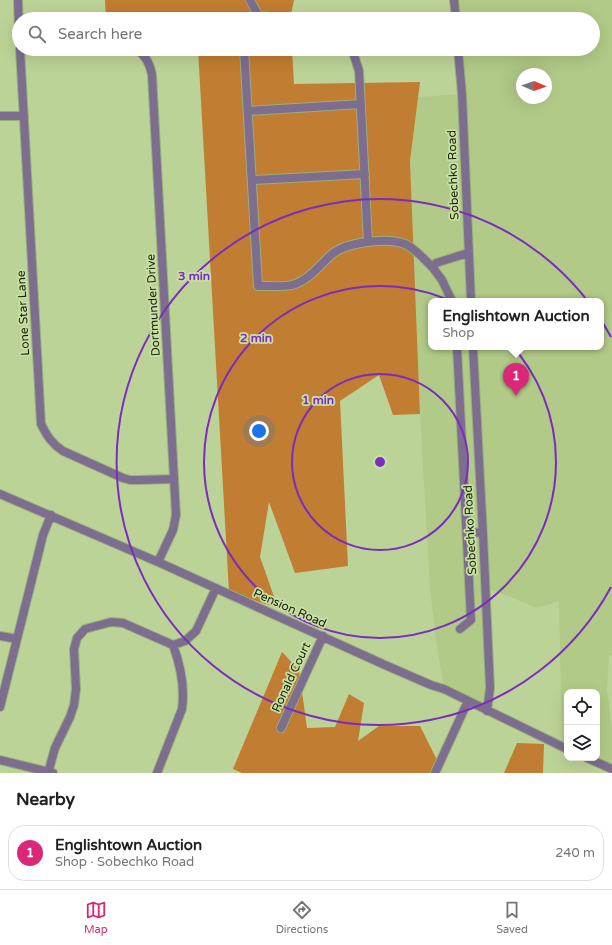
<!DOCTYPE html>
<html lang="en">
<head>
<meta charset="utf-8">
<style>
  body { margin:0; font-family:"Varela Round",sans-serif; background:#f2f2f2; color:#202124 }
  .controls { position:absolute; right:12px; bottom:12px; display:grid; overflow:hidden; border-radius:8px; box-shadow:0 4px 16px #0002 }
  .controls button { width:36px; height:36px; display:grid; place-items:center; padding:0; border:0; border-bottom:1px solid #e0e0e0; background:#fff; color:#202124; font:20px sans-serif }
  .compass { position:absolute; left:516px; top:68px; width:36px; height:36px; border-radius:50%; background:#fff; box-shadow:0 4px 16px #0002; rotate:92deg }
  .you { position:absolute; left:259px; top:431px; width:14px; height:14px; margin:-10px; border:3px solid #fff; border-radius:50%; background:#1a73e8; box-shadow:0 0 0 6px #1a73e833 }
  .badge { display:grid; place-items:center; width:26px; height:26px; border-radius:50%; background:#db2777; color:#fff; font-size:13px; font-weight:700 }
  .pin { position:absolute; translate:-50% -33px; filter:drop-shadow(0 1px 2px #0008) }
  .pin::after { content:''; position:absolute; top:21px; width:14px; height:12px; background:inherit; clip-path:polygon(0 0,100% 0,50% 100%) }
  .popup { position:absolute; left:428px; top:298px; width:176px; height:52px; box-sizing:border-box; display:grid; place-content:center; border-radius:8px; background:#fff; filter:drop-shadow(0 1px 3px #0005); font-size:13px; white-space:nowrap; color:#757577 }
  .popup b { font-size:15px; color:#202124 }
  .popup::after { content:''; position:absolute; left:50%; top:100%; margin-left:-8px; border:8px solid transparent; border-top-color:#fff }
  .list { margin:0; padding:0; list-style:none }
  h2 { display:flex; justify-content:space-between; align-items:center; height:52px; margin:0; padding:0 16px; font-size:17px }
  h2 small { font-size:13px; font-weight:400; color:#757577 }
  .list li { display:grid; grid-template-columns:26px 1fr auto; gap:12px; align-items:center; box-sizing:border-box; height:56px; margin:0 8px 8px; padding:0 8px; border:1px solid #e0e0e0; border-radius:16px }
  .list b { display:block; font-size:15px; white-space:nowrap }
  .list p { margin:0; font-size:13px; white-space:nowrap; color:#757577 }
  .list em { font-size:13px; font-style:normal; color:#757577 }
  .icon { flex:none; width:22px; height:22px; fill:none; stroke:currentColor; stroke-width:2; stroke-linecap:round; stroke-linejoin:round }
  .map { position:relative; flex:none; width:612px; height:773px; overflow:hidden }
  .search { position:absolute; background:#fff; box-shadow:0 4px 16px #0002; left:12px; right:12px; top:12px; height:44px; display:flex; align-items:center; gap:10px; box-sizing:border-box; padding:0 14px; border-radius:22px; color:#757577; font-size:15px }
  .sheet { height:116px; background:#fff }
  nav { display:flex; justify-content:space-around; align-items:center; box-sizing:border-box; height:56px; border-top:1px solid #e0e0e0; background:#fff; font-size:11px; color:#757577 }
  nav a { display:grid; justify-items:center; gap:2px }
  nav .on { color:#db2777 }
  .map>svg:first-child { display:block }
  .built { fill:#b1ca87; fill-rule:evenodd }
  .forest { fill:#c17d31 }
  .lines { fill:none; stroke-linecap:round; stroke-linejoin:round }
  .street-casing { stroke:#9baf7b; stroke-width:10 }
  .street { stroke:#7d6e90; stroke-width:8 }
  .ring { fill:none; stroke:#7b2cbf; stroke-width:2 }
  .labels { text-anchor:middle; dominant-baseline:central; stroke-width:3.5; stroke-linejoin:round; paint-order:stroke }
  .street-label { font-size:12px; fill:#182009; stroke:#c9e0a4 }
  .centre { fill:#7b2cbf; stroke:#c9e0a4; stroke-width:2 }
  .ring-label { font-size:12px; text-anchor:middle; font-weight:bold; fill:#7b2cbf; stroke:#c9e0a4; stroke-width:3.5; stroke-linejoin:round; paint-order:stroke }
</style>
</head>
<body>
<div class="map">
<svg width="612" height="773" viewBox="0 0 612 773">
  <rect width="100%" height="100%" fill="#bcd397"/>
  <!-- built -->
  <path class="built" d="M454,0H612V655L609,656L607,689L612,729V769L587,758H597V692H567V749L562,747L559,601L537,608L485,587L487,711L444,689L436,640L430,589L420,414L410,161L418,97L462,94L458,49H593V19H456ZM522,74H546V98H522ZM431,301H601V347H431Z"/>
  <!-- forest -->
  <path class="forest" d="M105,0H294L290,19H106Z
    M198,49H292L294,84L420,82L410,161L420,414L393,415L379,375L340,401L348,566L295,573L269,502L260,557L278,608L229,592Z
    M282,652L299,670L307,728L335,727L349,694L364,703L358,741L379,726H420L438,762L434,773H242L233,769Z
    M517,743L544,744L543,773H504Z"/>
  <g class="lines">
    <defs>
      <path id="street" d="M18,0L19,33
        M250,0L258,15
        M454,0L456,19
        M253,19L258,15L275,19
        M20,49L41,424C47,436 52,444 63,451L123,478L130,480H139L174,479
        M136,49C146,55 150,64 152,75L176,515L173,530L158,562
        M244,49L258,286C267,286 285,287 292,285C308,281 320,265 331,255C345,242 388,237 405,244C416,249 425,260 433,268
        M352,49L359,71L368,242
        M458,49L462,94L471,301
        M20,50L35,49
        M248,111L361,104
        M0,116H24
        M253,180L365,174
        M452,301L442,280L433,268L436,263L468,253
        M457,347L471,620L460,629
        M473,347L483,535L490,688L487,711
        M0,494L158,562L385,665L431,685L444,689L567,749
        M467,533L483,532
        M0,636L17,639
        M173,645L185,641L196,631L216,588
        M0,707L43,535L51,515
        M281,728L323,636
        M587,758L612,769
        M0,760L53,773
        M48,773L55,748L70,717L74,705L76,689L74,649L77,638L85,629L111,622L123,623L173,645C180,664 185,688 182,709L157,773
        M435,773L468,701"/>
    </defs>
    <!-- street casing -->
    <use href="#street" class="street-casing"/>
    <!-- street -->
    <use href="#street" class="street"/>
  </g>
  <!-- distance rings -->
  <g class="ring">
    <circle cx="380" cy="462" r="88"/>
    <circle cx="380" cy="462" r="176"/>
    <path d="M611 587A263 263 0 1 1 611 337"/>
  </g>
  <g class="labels">
    <!-- street labels -->
    <g class="street-label">
      <text transform="translate(453 175) rotate(-92)">Sobechko Road</text>
      <text transform="translate(153 305) rotate(-93)">Dortmunder Drive</text>
      <text transform="translate(23 313) rotate(-93)">Lone Star Lane</text>
      <text transform="translate(470 530) rotate(-93)">Sobechko Road</text>
      <text transform="translate(290 608) rotate(24)">Pension Road</text>
      <text transform="translate(291 677) rotate(-65)">Ronald Court</text>
    </g>
  </g>
  <circle cx="380" cy="462" r="6" class="centre"/>
  <g class="ring-label">
    <text x="194" y="280">3 min</text>
    <text x="256" y="342">2 min</text>
    <text x="318" y="404">1 min</text>
  </g>
</svg>
<div class="controls">
<button><svg class="icon" aria-label="locate" viewBox="0 0 24 24"><circle cx="12" cy="12" r="6"/><path d="M12 2v4M12 18v4M2 12h4M18 12h4"/></svg></button>
<button><svg class="icon" aria-label="layers" viewBox="0 0 24 24"><path d="M12 4l9 5-9 5-9-5zM3 14l9 5 9-5"/></svg></button>
</div>
<svg class="compass" viewBox="-18 -18 36 36"><path d="M0-13l5 13h-10z" fill="#e53935"/><path d="M0 13l5-13h-10z" fill="#757577"/></svg>
<div class="you"></div>
<div class="pin badge" style="left:516px;top:396px">1</div>
<div class="popup"><b>Englishtown Auction</b>Shop</div>
<div class="search"><svg class="icon" aria-label="search" viewBox="0 0 24 24"><circle cx="10" cy="10" r="6"/><path d="M15 15l6 6"/></svg>Search here</div>
</div>
<section class="sheet">
<h2>Nearby<small></small></h2>
<ul class="list">
<li><span class="badge">1</span><div><b>Englishtown Auction</b><p>Shop · Sobechko Road</p></div><em>240 m</em></li>
</ul>
</section>
<nav>
<a class="on"><svg class="icon" aria-label="map" viewBox="0 0 24 24"><path d="M3 6l6-2 6 2 6-2v14l-6 2-6-2-6 2zM9 4v14M15 6v14"/></svg>Map</a>
<a><svg class="icon" aria-label="directions" viewBox="0 0 24 24"><path d="M12 3l9 9-9 9-9-9zM9 14v-3h6M13 9l2 2-2 2"/></svg>Directions</a>
<a><svg class="icon" aria-label="saved" viewBox="0 0 24 24"><path d="M7 4h10v16l-5-4-5 4z"/></svg>Saved</a>
</nav>
</body>
</html>
